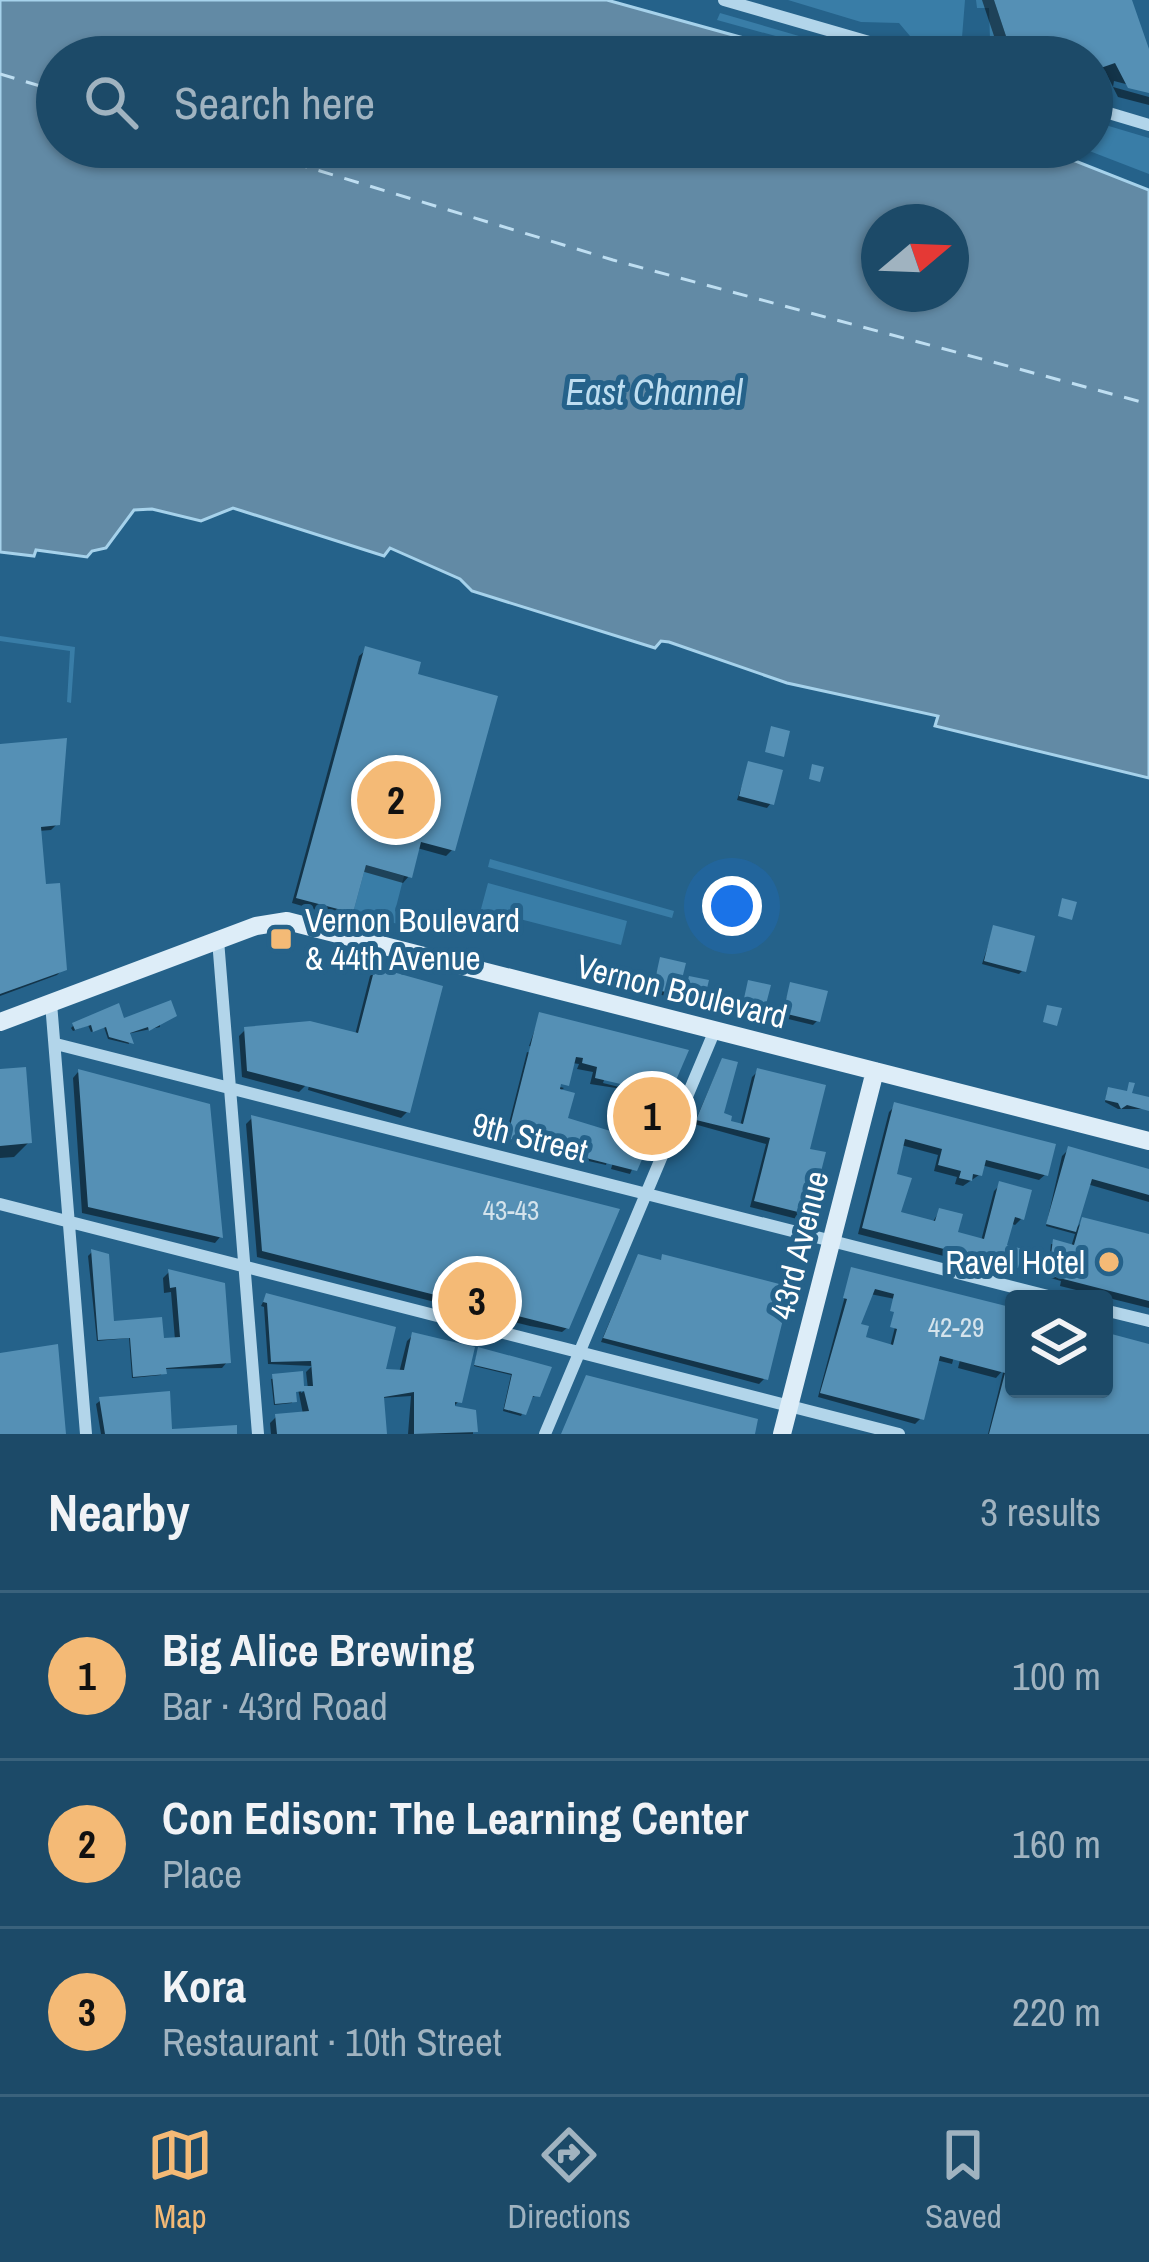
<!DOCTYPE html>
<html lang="en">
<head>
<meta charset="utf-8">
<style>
  body { margin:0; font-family:"Archivo Narrow",sans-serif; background:#295471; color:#f1f3f6 }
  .controls { position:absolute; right:36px; bottom:36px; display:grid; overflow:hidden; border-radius:12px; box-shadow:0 3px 9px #0004 }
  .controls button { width:108px; height:108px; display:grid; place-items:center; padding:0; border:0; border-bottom:3px solid #3a627c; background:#1c4a68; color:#f1f3f6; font:60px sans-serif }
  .compass { position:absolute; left:861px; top:204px; width:108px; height:108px; border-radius:50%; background:#1c4a68; box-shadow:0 3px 9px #0004; rotate:71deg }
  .you { position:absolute; left:732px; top:906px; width:42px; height:42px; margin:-30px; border:9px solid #fff; border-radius:50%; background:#1a73e8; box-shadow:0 0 0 18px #1a73e833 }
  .badge { display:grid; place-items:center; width:78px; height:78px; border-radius:50%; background:#f4ba76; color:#111; font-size:39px; font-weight:700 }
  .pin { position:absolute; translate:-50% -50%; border:6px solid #fff; box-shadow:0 3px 12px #0006 }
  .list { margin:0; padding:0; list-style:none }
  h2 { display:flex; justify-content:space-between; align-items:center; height:156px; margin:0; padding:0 48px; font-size:51px }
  h2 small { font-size:39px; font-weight:400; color:#a0b3c0 }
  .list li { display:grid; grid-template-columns:78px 1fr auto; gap:36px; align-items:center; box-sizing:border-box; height:168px; padding:0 48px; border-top:3px solid #3a627c }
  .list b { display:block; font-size:45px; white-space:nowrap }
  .list p { margin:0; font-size:39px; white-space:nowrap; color:#a0b3c0 }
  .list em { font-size:39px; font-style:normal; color:#a0b3c0 }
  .icon { flex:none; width:66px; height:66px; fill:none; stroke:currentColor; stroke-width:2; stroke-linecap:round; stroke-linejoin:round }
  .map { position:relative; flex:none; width:1149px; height:1434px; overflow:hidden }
  .search { position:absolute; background:#1c4a68; box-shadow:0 3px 9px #0004; left:36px; right:36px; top:36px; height:132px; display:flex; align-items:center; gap:30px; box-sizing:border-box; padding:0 42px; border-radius:66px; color:#a0b3c0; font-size:45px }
  .sheet { height:660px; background:#1c4a68 }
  nav { display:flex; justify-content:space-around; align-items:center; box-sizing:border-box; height:168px; border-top:3px solid #3a627c; background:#1c4a68; font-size:33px; color:#a0b3c0 }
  nav a { display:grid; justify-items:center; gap:6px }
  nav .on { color:#f4ba76 }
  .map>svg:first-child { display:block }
  .green { fill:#397da7 }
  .water { fill:#628aa5; stroke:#a6d2eb; stroke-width:3; fill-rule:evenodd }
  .shadow { fill:#0007; fill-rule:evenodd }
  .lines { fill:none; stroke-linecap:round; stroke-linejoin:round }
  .ferry { stroke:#bedef1; stroke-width:3; stroke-dasharray:15 12; stroke-linecap:butt }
  .building { fill:#5590b5; fill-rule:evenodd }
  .minor { stroke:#b2d5ea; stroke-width:12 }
  .secondary { stroke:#ddedf8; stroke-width:18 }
  .poi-dot { fill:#f4ba76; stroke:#25628a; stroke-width:4.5 }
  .labels { text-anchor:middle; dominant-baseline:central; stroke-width:10; stroke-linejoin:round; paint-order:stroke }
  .number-label { font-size:27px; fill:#d4e3ec }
  .poi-label { font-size:33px; fill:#fff; stroke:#25628a; text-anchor:start }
  .street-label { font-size:33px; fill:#fff; stroke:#25628a }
  .water-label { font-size:36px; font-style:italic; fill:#bedef1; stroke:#25628a }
</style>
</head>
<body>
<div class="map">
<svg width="1149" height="1434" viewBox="0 0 1149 1434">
  <rect width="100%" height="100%" fill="#25628a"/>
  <!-- green -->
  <path class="green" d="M788,0H965L961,50L910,36L899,23L861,22Z
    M976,0H994L1013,57L979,56L978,42L990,40L989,8H977Z
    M720,13L871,57H852L717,20Z
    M1092,121L1149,138V174L1079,147H1092Z
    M0,636L75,647L71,703L67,702L70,651L0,641Z
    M490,859L674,911L672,918L488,867Z
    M366,865L404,876L395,911L400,914L398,924L353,913Z
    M488,883L627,921L621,945L481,909Z"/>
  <!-- water -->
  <path class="water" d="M0,0H607L812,57H57V147H1040L1149,190V778L935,726L938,716L787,683L669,642L661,641L655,648L472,591L460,579L390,548L384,556L233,508L201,521L152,509L134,510L106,548L92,551L87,557L36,550L34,556L0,552ZM879,222H951V294H879Z"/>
  <!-- shadow -->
  <path class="shadow" d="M982,0H1129L1149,59V90L1114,81L1113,87L1105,71L1092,75V57H1001Z
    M1113,87L1149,97V105L1118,97Z
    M366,650L415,676L452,850L446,856L417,848L409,876L403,883L361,871L350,912L344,918L292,903L359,656Z
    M0,747L57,824L51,830L38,831L43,888L64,968L57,975L0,996Z
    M749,765L771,803L767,808L737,800Z
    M994,928L1023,970L1019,974L982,964Z
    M661,960L677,989L684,991L690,979L702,999L697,1004L650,992Z
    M376,970L407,1112L401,1118L308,1090L310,1081L299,1092L242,1077L239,1036L245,1030L355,1035L370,976Z
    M791,985L817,1021L813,1025L780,1017Z
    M540,1015L685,1052L630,1174L611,1169L620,1139H613L606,1165L584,1160V1154L506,1135L527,1052L559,1060V1053L529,1046ZM572,1063L579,1064L577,1069L593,1072L590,1084L635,1091L603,1083L605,1077L663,1096L659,1105H648L641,1131L647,1132L641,1144L565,1120L559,1092L564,1088L546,1083Z
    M160,1021V1027L127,1034L129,1044L108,1039L104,1027L91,1032L88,1025L73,1031L71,1028L74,1025L122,1022Z
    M719,1066L721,1116L727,1123L740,1126L752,1077L758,1071L807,1151V1214L801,1220L750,1207L766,1144L694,1124Z
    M0,1072L29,1142L14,1157L0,1158Z
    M78,1072L220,1237L215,1243L82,1213L73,1078Z
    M1107,1092L1146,1109H1118L1105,1102Z
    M895,1106L1046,1174L1039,1180L981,1165L979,1175L963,1186L955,1184L957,1177L934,1171L938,1155L901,1145L893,1176L897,1214L932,1223L939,1212L955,1235L981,1241L994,1191L1000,1185L1022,1218L1015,1225L1010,1223L1004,1247L1016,1267L1010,1273L858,1234L889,1112Z
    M252,1118L567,1328L562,1332L530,1326L257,1257L246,1124Z
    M505,1140L580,1159L579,1161Z
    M1068,1150L1149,1172V1202L1087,1184L1073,1231L1083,1221L1149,1238V1308L1060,1286L1061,1281L1040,1275L1042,1267L1049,1266L1051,1244L1071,1247L1075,1234L1046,1226L1062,1156Z
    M92,1252L111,1320L161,1342L175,1340L171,1292L164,1293L163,1278L169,1272L228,1361L222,1368L163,1369L161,1375L132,1378L129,1338L97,1341L88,1256Z
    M663,1258L765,1378L759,1384L601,1342L635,1262H658Z
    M852,1270L969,1300L952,1364L936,1360L921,1418L915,1424L818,1397ZM870,1294L895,1299V1327L890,1347L863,1336L857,1326Z
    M266,1296L382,1372L399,1373L407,1341L413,1335L459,1401L452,1408L473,1413V1434H408L411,1396L381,1398L384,1434H271L270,1423L276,1417L303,1414L297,1384L292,1403L274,1405L271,1379L300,1375L301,1393L308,1389L306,1372L312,1366L268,1364L264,1307L261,1306Z
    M975,1301L1014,1312L1004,1363L1014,1365V1389H1104V1335L1149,1347V1434H988L1004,1369L996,1378L958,1368Z
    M477,1353L504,1356L537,1395L529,1399L521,1416L503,1411L511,1375L474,1366Z
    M101,1400L163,1434H101L96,1404Z"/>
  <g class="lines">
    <!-- ferry -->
    <path class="ferry" d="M0,74L57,91
      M241,147L613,260L1149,404"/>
  </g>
  <!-- building -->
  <path class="building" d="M994,0H1132L1149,49V93L1128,88L1115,63L1092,71V57H1013Z
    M365,646L421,662L418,674L498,696L455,851L421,842L412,878L366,865L353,913L296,898Z
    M771,726L790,731L784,757L765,752Z
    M67,738L60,825L41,827L46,884L60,883L67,970L0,994V744Z
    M748,761L783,770L774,805L739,796Z
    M812,764L824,767L820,782L809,779Z
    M1062,898L1077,902L1072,920L1058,916Z
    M993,925L1035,936L1026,972L984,961Z
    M660,957L686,963L680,987L686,988L689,976L709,980L704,1001L653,989Z
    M375,967L443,986L410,1113L247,1071L244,1027L310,1021L358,1033Z
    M748,980L771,985L765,1008L743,1003Z
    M790,982L828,991L820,1022L783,1013Z
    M171,1000L177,1016L149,1031L148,1027L130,1033L134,1044L109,1037L106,1027L93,1032L91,1025L75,1030L72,1023L119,1003L124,1018Z
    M1047,1005L1062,1008L1057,1026L1043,1022Z
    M539,1012L689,1050L637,1171L507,1138ZM576,1057L583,1058L582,1063L597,1067L595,1078L663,1094L659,1102L649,1100L641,1129L645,1130L643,1141L568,1118L575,1093L560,1089L561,1084L569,1086Z
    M722,1058L738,1062L724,1113L732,1116L731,1121L743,1124L757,1068L826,1085L810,1149L826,1152L810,1215L754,1201L770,1138L696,1120Z
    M26,1067L32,1143L0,1146V1069Z
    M78,1069L210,1104L223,1238L88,1207Z
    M1129,1082L1135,1083L1132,1093L1149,1097V1111L1127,1105L1121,1109L1118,1103L1105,1100L1108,1087L1127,1091Z
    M894,1102L1056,1144L1048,1176L986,1160L982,1176L973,1174L972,1181L959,1178L961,1171L938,1165L942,1149L905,1139L897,1174L912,1178L901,1212L935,1221L939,1208L963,1214L958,1232L984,1239L999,1181L1032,1190L1024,1220L1015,1217L1007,1245L1023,1249L1018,1268L862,1228Z
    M251,1115L620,1209L569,1329L262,1251Z
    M1068,1146L1149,1169V1195L1092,1179L1076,1232L1046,1224Z
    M1082,1217L1149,1234V1301L1040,1273L1044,1261L1050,1263L1053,1239L1074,1245Z
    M91,1249L109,1254L114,1321L162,1317L164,1338L180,1337L176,1287L170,1288L168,1269L225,1283L231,1363L166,1368L167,1374L133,1377L130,1338L98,1340Z
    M638,1254L661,1260L662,1254L791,1287L768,1380L603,1338Z
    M851,1267L1014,1308V1337L1008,1361L1014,1362V1389H1104V1332L1149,1344V1434H989L1005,1373L940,1356L924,1420L820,1393L847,1299L843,1298ZM875,1289L894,1294L890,1311L894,1312L890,1327L897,1329L893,1345L866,1337L869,1326L861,1324Z
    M266,1293L396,1327L386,1369L404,1370L412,1332L475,1347L462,1403L455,1402V1406L476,1410L478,1432L414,1434V1392L384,1397L387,1434H277L275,1414L309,1411L304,1391L296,1392L297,1402L275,1404L272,1374L303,1371L304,1386H313L311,1361L271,1362L267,1303L263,1302Z
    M58,1344L66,1434H0V1353Z
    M478,1347L552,1367L540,1397L533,1396L526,1415L504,1409L512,1374L474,1365Z
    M586,1375L758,1419L755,1434H561Z
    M170,1391L172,1429L237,1425V1434H105L99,1397Z"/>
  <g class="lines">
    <!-- minor -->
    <path class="minor" d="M724,0L921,57
      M1092,108L1149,125
      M218,940L258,1434
      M51,1003L86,1434
      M56,1044L1060,1299
      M0,1204L899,1434
      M1104,1310L1149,1321
      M545,1434L715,1030"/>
    <!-- secondary -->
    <path class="secondary" d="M0,1022L256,926L287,921L1149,1141
      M782,1434L875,1071"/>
  </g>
  <!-- markers -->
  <g class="poi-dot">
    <rect x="269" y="927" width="24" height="24" rx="6"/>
    <circle cx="1109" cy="1262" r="12"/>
  </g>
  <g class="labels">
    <!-- number labels -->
    <g class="number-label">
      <text x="511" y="1210">43-43</text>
      <text x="956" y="1327">42-29</text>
    </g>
    <!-- poi labels -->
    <g class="poi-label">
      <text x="305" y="920">Vernon Boulevard<tspan x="305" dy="38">&amp; 44th Avenue</tspan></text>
      <text x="1085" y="1262" text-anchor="end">Ravel Hotel</text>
    </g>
    <!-- street labels -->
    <g class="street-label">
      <text transform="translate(682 991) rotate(14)">Vernon Boulevard</text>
      <text transform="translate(530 1137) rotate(14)">9th Street</text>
      <text transform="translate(799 1245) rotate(-76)">43rd Avenue</text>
    </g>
    <!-- water labels -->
    <g class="water-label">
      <text x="654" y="392">East Channel</text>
    </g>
  </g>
</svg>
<div class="controls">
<button><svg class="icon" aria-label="layers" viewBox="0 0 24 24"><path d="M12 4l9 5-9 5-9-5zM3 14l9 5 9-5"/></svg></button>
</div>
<svg class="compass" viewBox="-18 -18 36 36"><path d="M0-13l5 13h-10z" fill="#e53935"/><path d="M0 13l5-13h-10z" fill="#a0b3c0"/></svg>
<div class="you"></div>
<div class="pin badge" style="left:652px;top:1116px">1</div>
<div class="pin badge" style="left:396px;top:800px">2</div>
<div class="pin badge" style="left:477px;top:1301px">3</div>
<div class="search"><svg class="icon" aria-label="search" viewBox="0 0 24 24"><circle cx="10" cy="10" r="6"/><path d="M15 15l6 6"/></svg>Search here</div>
</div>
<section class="sheet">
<h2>Nearby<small>3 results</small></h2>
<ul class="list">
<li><span class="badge">1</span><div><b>Big Alice Brewing</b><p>Bar · 43rd Road</p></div><em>100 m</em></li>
<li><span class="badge">2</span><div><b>Con Edison: The Learning Center</b><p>Place</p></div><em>160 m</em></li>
<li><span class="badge">3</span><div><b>Kora</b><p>Restaurant · 10th Street</p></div><em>220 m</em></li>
</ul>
</section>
<nav>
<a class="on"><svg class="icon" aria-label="map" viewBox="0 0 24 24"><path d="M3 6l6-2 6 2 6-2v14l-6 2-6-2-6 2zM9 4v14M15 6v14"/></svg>Map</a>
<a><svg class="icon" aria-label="directions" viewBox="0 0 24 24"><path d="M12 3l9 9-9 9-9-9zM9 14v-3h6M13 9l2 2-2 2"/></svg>Directions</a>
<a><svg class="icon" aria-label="saved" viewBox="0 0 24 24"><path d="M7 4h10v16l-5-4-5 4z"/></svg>Saved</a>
</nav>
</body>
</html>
